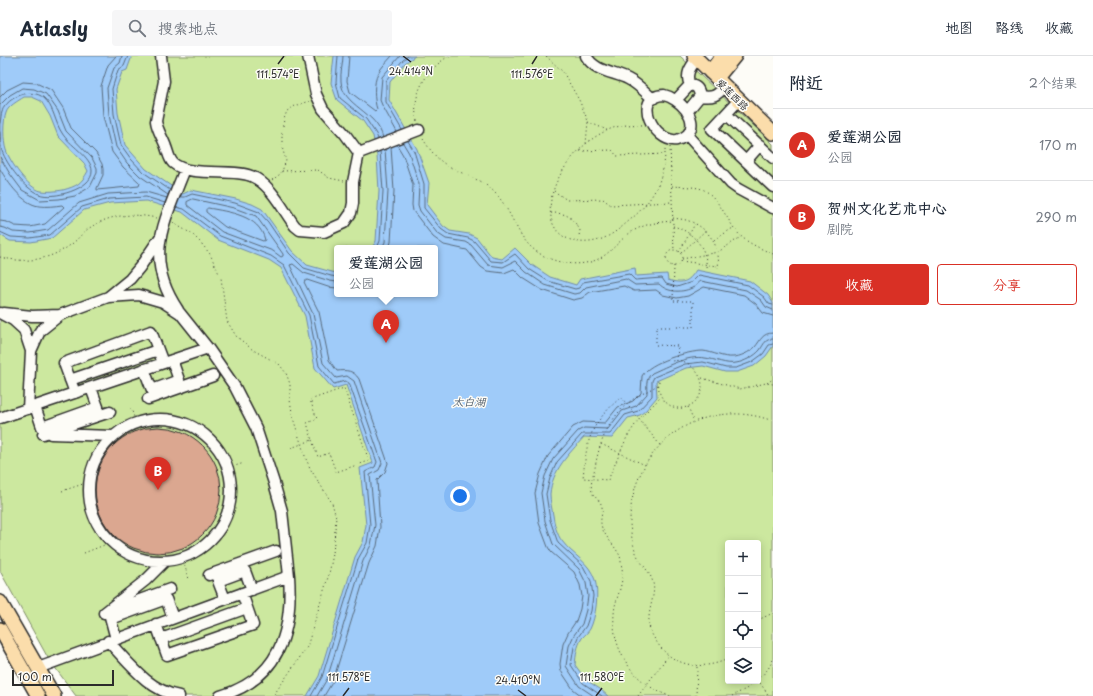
<!DOCTYPE html>
<html lang="zh">
<head>
<meta charset="utf-8">
<style>
  body { margin:0; font-family:"Playpen Sans","LXGW WenKai TC",sans-serif; background:#f6f6f7; color:#1f2937 }
  .controls { position:absolute; right:12px; bottom:12px; display:grid; overflow:hidden; border-radius:4px; box-shadow:0 2px 10px #0003 }
  .controls button { width:36px; height:36px; display:grid; place-items:center; padding:0; border:0; border-bottom:1px solid #e0e1e3; background:#fff; color:#1f2937; font:20px sans-serif }
  .scale { position:absolute; left:12px; bottom:10px; width:102px; box-sizing:border-box; padding-left:4px; border:2px solid #2b2b2b; border-top:0; font-size:11px; line-height:14px; white-space:nowrap; color:#2b2b2b; -webkit-text-stroke:3px #fdfcf7; paint-order:stroke }
  .you { position:absolute; left:460px; top:440px; width:14px; height:14px; margin:-10px; border:3px solid #fff; border-radius:50%; background:#1a73e8; box-shadow:0 0 0 6px #1a73e833 }
  .badge { display:grid; place-items:center; width:26px; height:26px; border-radius:50%; background:#d93025; color:#fff; font-size:13px; font-weight:700 }
  .pin { position:absolute; translate:-50% -33px; filter:drop-shadow(0 1px 2px #0008) }
  .pin::after { content:''; position:absolute; top:21px; width:14px; height:12px; background:inherit; clip-path:polygon(0 0,100% 0,50% 100%) }
  .popup { position:absolute; left:334px; top:189px; width:104px; height:52px; box-sizing:border-box; display:grid; place-content:center; border-radius:4px; background:#fff; filter:drop-shadow(0 1px 3px #0005); font-size:13px; white-space:nowrap; color:#747a83 }
  .popup b { font-size:15px; color:#1f2937 }
  .popup::after { content:''; position:absolute; left:50%; top:100%; margin-left:-8px; border:8px solid transparent; border-top-color:#fff }
  .list { margin:0; padding:0; list-style:none }
  h2 { display:flex; justify-content:space-between; align-items:center; height:52px; margin:0; padding:0 16px; font-size:17px }
  h2 small { font-size:13px; font-weight:400; color:#747a83 }
  .list li { display:grid; grid-template-columns:26px 1fr auto; gap:12px; align-items:center; box-sizing:border-box; height:72px; padding:0 16px; border-top:1px solid #e0e1e3 }
  .list b { display:block; font-size:15px; white-space:nowrap }
  .list p { margin:0; font-size:13px; white-space:nowrap; color:#747a83 }
  .list em { font-size:13px; font-style:normal; color:#747a83 }
  .actions { display:flex; gap:8px; padding:12px 16px }
  .actions a { flex:1; padding:9px 0; border:1px solid #d93025; border-radius:4px; text-align:center; font-size:14px; color:#d93025 }
  .actions .main { background:#d93025; color:#fff }
  .icon { flex:none; width:22px; height:22px; fill:none; stroke:currentColor; stroke-width:2; stroke-linecap:round; stroke-linejoin:round }
  .map { position:relative; flex:none; width:773px; height:640px; overflow:hidden }
  header { display:flex; align-items:center; gap:24px; box-sizing:border-box; height:56px; padding:0 20px; background:#fff; border-bottom:1px solid #e0e1e3 }
  header strong { font-size:19px }
  nav { display:flex; gap:22px; margin-inline-start:auto; font-size:14px }
  .search { width:280px; height:36px; background:#f6f6f7; display:flex; align-items:center; gap:10px; box-sizing:border-box; padding:0 14px; border-radius:4px; color:#747a83; font-size:15px }
  main { display:flex }
  aside { flex:1; background:#fff }
  .map>svg:first-child { display:block }
  .green { fill:#cce89f; stroke:#7c8a65; fill-rule:evenodd }
  .water { fill:#9fcbf9; stroke:#718ba7; fill-rule:evenodd }
  .lines { fill:none; stroke-linecap:round; stroke-linejoin:round }
  .shore { stroke:#596b7d; stroke-width:1 }
  .building { fill:#dba790; stroke:#2b2b2b }
  .minor-casing { stroke:#2b2b2b; stroke-width:13 }
  .major-casing { stroke:#2b2b2b; stroke-width:16 }
  .path { stroke:#2b2b2b; stroke-width:1; stroke-dasharray:1 3; stroke-linecap:butt }
  .minor { stroke:#fdfcf7; stroke-width:10 }
  .major { stroke:#fbddab; stroke-width:13 }
  .ticks { fill:none; stroke:#2b2b2b; stroke-width:1.5 }
  .labels { text-anchor:middle; dominant-baseline:central; stroke-width:3; stroke-linejoin:round; paint-order:stroke }
  .street-label { font-size:10px; fill:#2b2b2b; stroke:#fdfcf7 }
  .water-label { font-size:11px; font-style:italic; fill:#4e5b69; stroke:#fdfcf7 }
  .ticks-label { font-size:10px; text-anchor:middle; fill:#2b2b2b; stroke:#fdfcf7; stroke-width:3; stroke-linejoin:round; paint-order:stroke }
</style>
</head>
<body>
<header>
<strong>Atlasly</strong>
<div class="search"><svg class="icon" aria-label="search" viewBox="0 0 24 24"><circle cx="10" cy="10" r="6"/><path d="M15 15l6 6"/></svg>搜索地点</div>
<nav><a>地图</a><a>路线</a><a>收藏</a></nav>
</header>
<main>
<div class="map">
<svg width="773" height="640" viewBox="0 0 773 640">
  <rect width="100%" height="100%" fill="#fdfcf7"/>
  <filter id="ink" filterUnits="userSpaceOnUse"><feTurbulence type="fractalNoise" baseFrequency=".025" numOctaves="2"/><feDisplacementMap in="SourceGraphic" scale="8" xChannelSelector="R" yChannelSelector="G"/><feConvolveMatrix kernelMatrix="1 2 1 2 8 2 1 2 1" color-interpolation-filters="sRGB"/></filter>
  <g filter="url(#ink)">
    <!-- green -->
    <path class="green" d="M0,0H680L773,88V640H76L48,602L0,515ZM337,192H435V238H337ZM728,487H758V625H728Z"/>
    <!-- water -->
    <path class="water" d="M0,0H132L127,14L122,16L116,33L118,57L125,89L146,113L183,138L191,134L236,143L252,148L262,153L292,195L307,209L332,216L337,217V238H435V192H372L376,185L379,135L377,100L373,80L363,65L337,44L331,27L334,0H415L405,7L390,26L389,44L417,93L429,127L427,149L443,170L450,175L469,178L477,182L492,201L502,203L515,192L532,209L550,221L576,229L580,223L635,212L636,220L667,218L668,224C682,228 688,227 696,214L750,225L768,239L773,247V290L766,300L754,310L737,316H725L703,310L686,312L656,325L657,341L646,354L640,359L628,362L612,382L584,381C569,398 552,414 550,438C550,445 552,453 553,459C554,467 557,479 562,485C573,500 589,505 595,524C599,537 596,561 590,573C588,576 585,579 582,582C577,590 576,599 575,609L586,624L600,633L608,640H307L319,620L355,501L363,486L366,469L360,412L373,407L346,329L333,333L315,312L305,260L281,212L269,204L218,184L182,156L146,145L110,147L84,154L52,182L31,186L10,185L0,179ZM24,41H32L41,45L50,60L58,80L84,107L88,115C81,128 77,130 63,134C57,135 47,136 41,135C28,132 10,106 6,94C3,85 3,65 6,57C8,50 18,45 24,41Z"/>
    <g class="lines">
      <!-- shore -->
      <path class="shore" d="M122,0L120,7L114,12L107,32L109,59L116,91L127,107L140,120L168,139
        M128,0L124,10L118,14L112,33L114,58L121,89L131,103L143,116L170,134
        M338,0L336,26L340,42L366,63L376,78L378,83
        M343,0C343,8 340,17 341,25C342,50 377,55 383,82
        M349,0L347,25L350,36L375,55L377,53C374,45 373,26 378,18C381,11 387,6 392,0
        M0,41L7,34L23,26L36,27L51,34L63,52L71,72L96,97L102,108L103,113V119L97,132V134L139,130L140,127L123,111L112,96L103,60L101,30L108,9L116,0
        M0,49L10,39L22,32L34,33L46,38L58,55L66,75L92,102L97,112V117L90,131L75,140L59,143L40,144L22,134L10,118L0,101
        M0,67C1,63 1,58 2,55C8,41 31,31 44,42C54,51 55,67 62,77C68,88 92,101 92,115C93,133 52,144 39,138C25,133 7,109 2,95C0,89 1,82 0,76
        M402,74L386,46V25L402,5L408,0
        M397,76L382,49L380,44L382,21L400,0
        M408,85L414,95L424,128V152L441,173L448,178L468,182L474,185L491,205L503,206L515,198L529,213L548,225L575,233L579,232L583,226L629,218L635,224L662,222L666,228L677,231L692,226L699,219L748,229L764,241L769,248L773,249
        M403,87L409,97L419,128L418,149L420,155L437,177L446,183L466,186L471,189L488,209L503,211L515,205L526,216L545,229L574,238L580,237L586,231L626,223L635,229L659,228C668,237 683,237 694,231C697,229 699,226 701,225L746,234L761,244L766,251L773,254
        M397,89L403,99L413,129L412,149L413,155L433,181L444,189L467,194L481,211L487,215L504,217L514,213L523,222L542,234L573,244L582,242L590,236L624,230L634,235L656,234L663,239L677,242L688,240L704,231L744,239L756,248L763,257L773,260
        M0,113C8,127 23,148 39,150C46,151 55,150 62,149L64,151L45,168L30,171L15,170L7,166L0,165
        M180,141H185L192,138L235,147L259,156L268,166L289,197L304,212L331,220L337,221
        M193,143L234,152L256,160L283,198V200L281,201L273,195L222,176L187,149V146Z
        M176,151L184,153L220,180L271,200L284,209L309,259L319,310L334,328L345,325L349,327L377,406L375,411L365,416L370,469L367,487L358,503L322,621L311,640
        M208,152C229,156 259,159 265,184L263,185L225,171L206,156V154Z
        M0,171L5,172L13,176L30,177L48,174L79,147L108,138L146,136L167,142
        M0,176L11,181L30,182L50,179L82,151L109,143L146,141L165,147
        M377,192L380,185L383,135L380,95
        M382,192L385,186L388,135L385,93
        M389,192L391,186L394,135L391,91
        M317,640L327,623L363,505L371,489L375,469L370,419L379,414L382,407L354,325L347,320L336,322L323,307L313,258L290,209L293,208L304,217L330,225L337,226
        M324,640L333,625L369,507L377,490L380,471L377,424L385,416L388,407L359,323C353,314 347,314 337,315L329,304L319,256L304,226L307,224L328,231L337,232
        M582,640L573,633L561,615L560,608L563,588L568,577L576,565L580,553L582,540L580,529L574,516L551,496L548,491L539,467L535,437L540,418L548,400L573,371L583,366L605,367L618,351L633,345L641,337L642,320C649,306 688,295 703,295C713,296 723,302 733,301C740,301 750,296 755,291C761,284 762,277 773,277
        M594,640L579,630L566,610L569,590L574,579L582,568L586,554L588,540L586,527L579,513L553,488L545,465L541,437L545,420L553,403L578,375L584,372L608,373L622,355L636,350L647,338C647,330 645,323 652,317C668,310 687,299 705,302C715,303 726,309 736,307C744,306 755,300 760,294C764,288 765,283 773,283
        M602,640L583,627L571,609L574,591L578,581L586,570L591,555L593,540L591,525L583,510L558,487L550,464L546,438L550,422L557,406L582,378H610L625,359L638,355L652,340V325L654,321L685,308L703,306L726,312H736L752,306L763,298L769,289L773,288"/>
    </g>
    <!-- building -->
    <path class="building" d="M95 434a63 63 0 1 1 126 0a63 63 0 1 1-126 0Z"/>
    <g class="lines">
      <defs>
        <path id="minor" d="M161,0L164,25L156,65C157,74 163,82 166,91C168,96 169,103 173,107C190,122 232,112 251,120C270,127 283,154 295,170L300,174L324,176L344,167L351,157L353,147V126L359,97L345,78L323,53L316,38L308,0
          M586,0C595,16 614,16 628,23C638,28 645,36 653,43
          M690,29C685,19 690,11 697,3
          M664,39C678,42 700,62 688,78C685,81 681,83 677,84C654,87 631,40 664,39Z
          M676,44L690,29C697,30 699,33 700,40
          M739,44L712,73L773,131
          M687,56L700,40C713,42 717,40 725,30
          M726,58L773,102
          M687,79L731,128L738,133L773,152
          M359,97L419,74
          M746,105L760,89
          M178,254C142,201 165,165 185,113
          M0,257L13,264L24,274L31,295L28,353
          M4,257L32,260L60,259
          M31,295L40,275L60,259L108,241L130,223L140,211L161,180
          M144,313L152,334L179,324L172,304
          M70,324L158,294
          M75,337L64,307L151,275L163,307
          M148,343L213,320
          M35,350L42,371L98,351L91,332
          M0,362L208,292
          M89 434a71 71 0 1 1 142 0a71 71 0 1 1-142 0Z
          M43,378L110,356
          M51,378L113,380
          M209,519L276,495
          M225,543L218,525L245,515L252,534
          M112,554L170,533
          M104,557L146,524L164,506
          M109,557L116,583
          M111,563L166,543L173,562
          M156,568L167,599L253,569L242,537
          M161,583L247,552
          M108,585C130,608 148,634 179,640
          M38,612L289,520L282,455L274,427L256,372L235,331L208,292L180,257L163,246L139,239L108,241
          M220,640C279,623 293,576 289,520"/>
        <path id="major" d="M694,0L773,77
          M710,16L722,0
          M717,22L735,0
          M0,546L54,640
          M0,573L38,640"/>
      </defs>
      <!-- minor casing -->
      <use href="#minor" class="minor-casing"/>
      <!-- major casing -->
      <use href="#major" class="major-casing"/>
      <!-- path -->
      <path class="path" d="M546,0L563,16L579,44L588,65L586,88
        M417,65C411,38 426,14 449,0
        M588,66L607,74
        M642,69C630,68 618,69 606,75C576,88 540,134 553,168C558,179 567,184 579,186C600,188 614,178 630,164C653,145 666,121 665,91
        M423,83C430,94 438,105 450,111C466,120 484,124 496,138C511,154 516,177 531,191C548,207 581,214 602,201C615,193 623,179 637,173C648,167 661,166 673,165
        M670,91L674,195
        M580,95L612,94L617,100L665,98
        M282,115L318,114L329,122L344,125
        M272,124L279,119L282,115L286,105L282,91V77L284,63L287,55L295,50L310,45
        M672,130C681,131 693,130 702,133C717,139 727,164 737,176C746,187 760,192 773,198
        M554,135L567,144L603,143L611,149L672,146
        M551,157C567,157 571,160 580,174L578,186
        M673,162C678,163 684,163 689,165C709,172 721,191 718,212
        M173,167L192,178L201,187L210,198L221,222L227,265L236,280L253,294L279,308L286,317L290,328V344L293,362L306,403L311,414L332,447L336,461L333,498L329,518L307,591L273,640
        M673,170C692,175 708,192 706,212
        M714,184L733,172
        M666 202a8 8 0 1 1 16 0a8 8 0 1 1-16 0Z
        M679,196L695,168
        M681,197L705,175
        M0,201C25,208 52,204 73,187C79,182 84,175 91,171C111,158 134,157 156,162
        M682,203L718,196L741,181
        M681,205L717,210
        M674,210L673,245H693V271H656V289L678,290L677,304
        M702,322L740,333L766,327L773,328
        M659,325C658,332 659,338 663,343C681,367 716,339 696,315C690,307 682,303 672,305
        M767,327L773,323
        M658,329C649,334 640,339 632,344C610,360 599,386 595,412C593,419 590,428 592,436C594,442 601,444 602,451C603,458 599,463 602,472C606,482 615,490 620,500C621,503 621,508 622,512C624,525 618,538 615,550C608,590 632,628 670,640
        M688,351L694,365
        M131,352L136,367
        M601,388L645,409
        M660,389C647,373 634,357 621,341C590,369 587,381 583,422L608,424L627,381L639,363L661,341
        M291,392L312,384L307,367L317,363L310,344L344,332L369,405L336,416L329,397L318,401L312,384
        M229,412L244,407
        M62,435L89,426
        M84,497L112,486
        M182,502L189,523
        M758,564L773,557
        M728,603C702,615 672,611 656,585C652,579 649,573 649,566C648,553 656,538 653,527C651,517 642,509 638,501C633,491 631,479 630,468C629,391 700,338 773,365
        M758,624L768,613L773,604
        M758,624L769,640
        M638,640L668,600
        M696,640L697,611
        M732,640L746,633L756,625"/>
      <!-- minor -->
      <use href="#minor" class="minor"/>
      <!-- major -->
      <use href="#major" class="major"/>
    </g>
  </g>
  <!-- ticks -->
  <path class="ticks" d="M403,0L411,6M278,8L284,0M532,8L537,0M518,634L526,640M343,640L349,632M596,640L602,632"/>
  <g class="labels">
    <!-- street labels -->
    <g class="street-label">
      <text transform="translate(733 38) rotate(44)">爱莲西路</text>
    </g>
    <!-- water labels -->
    <g class="water-label">
      <text x="469" y="345">太白湖</text>
    </g>
  </g>
  <g class="ticks-label">
    <text x="411" y="19">24.414°N</text>
    <text x="278" y="22">111.574°E</text>
    <text x="532" y="22">111.576°E</text>
    <text x="349" y="625">111.578°E</text>
    <text x="602" y="625">111.580°E</text>
    <text x="518" y="628">24.410°N</text>
  </g>
</svg>
<div class="controls">
<button>+</button>
<button>−</button>
<button><svg class="icon" aria-label="locate" viewBox="0 0 24 24"><circle cx="12" cy="12" r="6"/><path d="M12 2v4M12 18v4M2 12h4M18 12h4"/></svg></button>
<button><svg class="icon" aria-label="layers" viewBox="0 0 24 24"><path d="M12 4l9 5-9 5-9-5zM3 14l9 5 9-5"/></svg></button>
</div>
<div class="scale">100 m</div>
<div class="you"></div>
<div class="pin badge" style="left:386px;top:287px">A</div>
<div class="popup"><b>爱莲湖公园</b>公园</div>
<div class="pin badge" style="left:158px;top:434px">B</div>
</div>
<aside>
<h2>附近<small>2个结果</small></h2>
<ul class="list">
<li><span class="badge">A</span><div><b>爱莲湖公园</b><p>公园</p></div><em>170 m</em></li>
<li><span class="badge">B</span><div><b>贺州文化艺术中心</b><p>剧院</p></div><em>290 m</em></li>
</ul>
<div class="actions"><a class="main">收藏</a><a>分享</a></div>
</aside>
</main>
</body>
</html>
